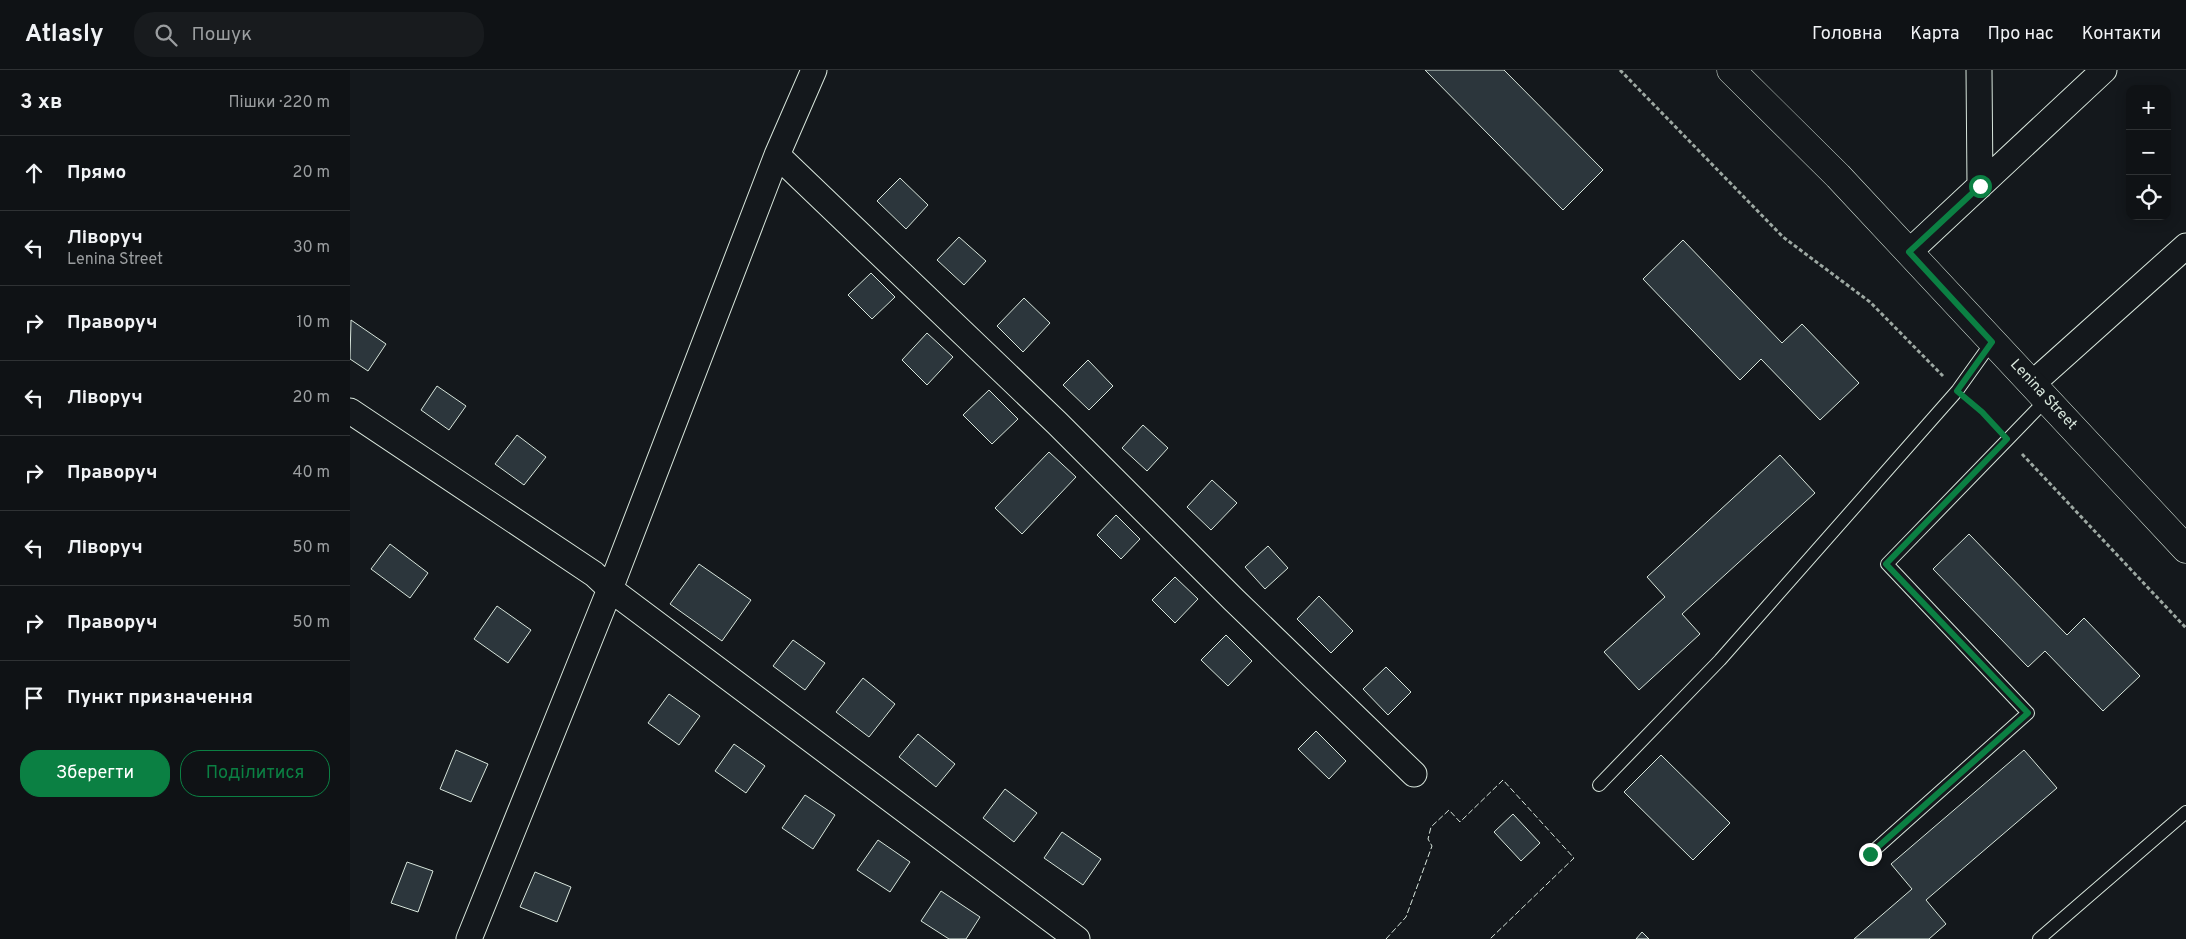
<!DOCTYPE html>
<html lang="uk">
<head>
<meta charset="utf-8">
<style>
  body { margin:0; font-family:Overpass,sans-serif; background:#181b1e; color:#f1f3f6 }
  .controls { position:absolute; right:15px; top:15px; display:grid; overflow:hidden; border-radius:10px; box-shadow:0 2px 12px #0003 }
  .controls button { width:45px; height:45px; display:grid; place-items:center; padding:0; border:0; border-bottom:1px solid #2f3234; background:#0f1215; color:#f1f3f6; font:25px sans-serif }
  .stop { position:absolute; width:15px; height:15px; margin:-11px; border:4px solid #0b8043; border-radius:50%; background:#fff }
  .stop.end { background:#0b8043; border-color:#fff; box-shadow:0 1px 5px #0008 }
  .list { margin:0; padding:0; list-style:none }
  h2 { display:flex; justify-content:space-between; align-items:center; height:65px; margin:0; padding:0 20px; font-size:21px }
  h2 small { font-size:16px; font-weight:400; color:#9b9ea0 }
  .list li { display:grid; grid-template-columns:32px 1fr auto; gap:15px; align-items:center; box-sizing:border-box; height:75px; padding:0 20px; border-top:1px solid #2f3234 }
  .list b { display:block; font-size:19px; white-space:nowrap }
  .list p { margin:0; font-size:16px; white-space:nowrap; color:#9b9ea0 }
  .list em { font-size:16px; font-style:normal; color:#9b9ea0 }
  .actions { display:flex; gap:10px; padding:15px 20px }
  .actions a { flex:1; padding:11px 0; border:1px solid #0b8043; border-radius:20px; text-align:center; font-size:18px; color:#0b8043 }
  .actions .main { background:#0b8043; color:#fff }
  .icon { flex:none; width:28px; height:28px; fill:none; stroke:currentColor; stroke-width:2; stroke-linecap:round; stroke-linejoin:round }
  .map { position:relative; flex:none; width:1836px; height:869px; overflow:hidden }
  header { display:flex; align-items:center; gap:30px; box-sizing:border-box; height:70px; padding:0 25px; background:#0f1215; border-bottom:1px solid #2f3234 }
  header strong { font-size:24px }
  nav { display:flex; gap:28px; margin-inline-start:auto; font-size:18px }
  .search { width:350px; height:45px; background:#181b1e; display:flex; align-items:center; gap:12px; box-sizing:border-box; padding:0 18px; border-radius:20px; color:#9b9ea0; font-size:19px }
  main { display:flex }
  aside { flex:1; background:#0f1215 }
  .map>svg:first-child { display:block }
  .building { fill:#2c363c; stroke:#d8e6dc }
  .lines { fill:none; stroke-linecap:round; stroke-linejoin:round }
  .service-casing { stroke:#d8e6dc; stroke-width:14 }
  .minor-casing { stroke:#d8e6dc; stroke-width:27 }
  .tertiary-casing { stroke:#d8e6dc; stroke-width:29 }
  .path { stroke:#9da8a2; stroke-width:3; stroke-dasharray:4 2.5; stroke-linecap:butt }
  .service { stroke:#14181c; stroke-width:12 }
  .minor { stroke:#14181c; stroke-width:25 }
  .tertiary { stroke:#14181c; stroke-width:28 }
  .fence { stroke:#d8e6dc; stroke-width:1; stroke-dasharray:6 2.5; stroke-linecap:butt }
  .route { stroke:#0b8043; stroke-width:6 }
  .labels { text-anchor:middle; dominant-baseline:central; stroke-width:4; stroke-linejoin:round; paint-order:stroke }
  .street-label { font-size:15px; fill:#d8e6dc; stroke:#14181c }
</style>
</head>
<body>
<header>
<strong>Atlasly</strong>
<div class="search"><svg class="icon" aria-label="search" viewBox="0 0 24 24"><circle cx="10" cy="10" r="6"/><path d="M15 15l6 6"/></svg>Пошук</div>
<nav><a>Головна</a><a>Карта</a><a>Про нас</a><a>Контакти</a></nav>
</header>
<main>
<aside>
<h2>3 хв<small>Пішки · 220 m</small></h2>
<ul class="list">
<li><svg class="icon" aria-label="ahead" viewBox="0 0 24 24"><path d="M12 20V5M6 11l6-6 6 6"/></svg><div><b>Прямо</b></div><em>20 m</em></li>
<li><svg class="icon" aria-label="left" viewBox="0 0 24 24"><path d="M17 20v-9H6M10 6l-5 5 5 5"/></svg><div><b>Ліворуч</b><p>Lenina Street</p></div><em>30 m</em></li>
<li><svg class="icon" aria-label="right" viewBox="0 0 24 24"><path d="M7 20v-9h11M14 6l5 5-5 5"/></svg><div><b>Праворуч</b></div><em>10 m</em></li>
<li><svg class="icon" aria-label="left" viewBox="0 0 24 24"><path d="M17 20v-9H6M10 6l-5 5 5 5"/></svg><div><b>Ліворуч</b></div><em>20 m</em></li>
<li><svg class="icon" aria-label="right" viewBox="0 0 24 24"><path d="M7 20v-9h11M14 6l5 5-5 5"/></svg><div><b>Праворуч</b></div><em>40 m</em></li>
<li><svg class="icon" aria-label="left" viewBox="0 0 24 24"><path d="M17 20v-9H6M10 6l-5 5 5 5"/></svg><div><b>Ліворуч</b></div><em>50 m</em></li>
<li><svg class="icon" aria-label="right" viewBox="0 0 24 24"><path d="M7 20v-9h11M14 6l5 5-5 5"/></svg><div><b>Праворуч</b></div><em>50 m</em></li>
<li><svg class="icon" aria-label="arrive" viewBox="0 0 24 24"><path d="M6 21V4h12l-3 4 3 4H6"/></svg><div><b>Пункт призначення</b></div></li>
</ul>
<div class="actions"><a class="main">Зберегти</a><a>Поділитися</a></div>
</aside>
<div class="map">
<svg width="1836" height="869" viewBox="0 0 1836 869">
  <rect width="100%" height="100%" fill="#14181c"/>
  <!-- building -->
  <path class="building" d="M1075,0H1154L1253,100L1213,140Z
    M550,108L578,135L556,159L527,131Z
    M609,167L636,191L614,215L587,190Z
    M1333,170L1432,273L1452,254L1509,313L1470,350L1411,289L1390,310L1293,209Z
    M521,203L545,227L522,249L498,225Z
    M674,228L700,253L673,282L647,256Z
    M1,250L36,274L18,301L0,289Z
    M577,263L603,287L577,315L552,290Z
    M738,290L763,316L739,340L713,315Z
    M87,316L116,336L99,360L71,340Z
    M639,320L668,349L642,374L613,345Z
    M793,355L818,378L797,401L772,378Z
    M167,365L196,387L174,415L145,394Z
    M699,382L726,407L672,464L645,438Z
    M1430,385L1465,423L1332,544L1350,564L1289,620L1254,582L1315,527L1297,507Z
    M862,410L887,433L861,460L837,437Z
    M766,445L790,469L771,489L747,465Z
    M1619,464L1717,565L1734,548L1790,606L1753,641L1695,581L1678,597L1583,499Z
    M40,474L78,503L60,528L21,499Z
    M918,476L938,498L915,519L895,497Z
    M349,494L401,530L372,571L320,534Z
    M825,507L848,529L825,553L802,530Z
    M969,526L1003,561L981,583L947,549Z
    M147,536L181,560L158,593L124,569Z
    M876,565L902,591L878,616L851,590Z
    M443,570L475,593L455,620L423,596Z
    M1036,597L1061,622L1038,645L1013,619Z
    M513,608L545,634L519,667L486,642Z
    M319,624L350,646L329,675L298,653Z
    M966,661L996,691L979,709L948,679Z
    M568,664L605,694L586,717L549,687Z
    M384,674L415,696L396,723L365,701Z
    M106,680L138,694L121,732L90,719Z
    M1674,680L1707,718L1576,830L1596,854L1579,869H1504L1562,819L1541,794Z
    M1311,685L1380,753L1343,790L1274,722Z
    M655,719L687,743L664,772L633,748Z
    M455,725L485,745L463,779L432,758Z
    M1163,744L1190,773L1171,791L1144,762Z
    M712,762L751,789L733,815L694,788Z
    M528,770L560,792L540,822L507,800Z
    M57,792L83,801L68,842L41,833Z
    M185,802L221,817L207,852L170,837Z
    M591,821L630,847L616,869H599L571,851Z
    M1292,862L1299,869H1286Z"/>
  <g class="lines">
    <defs>
      <path id="service" d="M1249,715L1370,590L1607,321L1642,272
        M1520,784L1678,643L1537,494L1696,330
        M1689,869L1836,742"/>
      <path id="minor" d="M1629,0L1630,116
        M427,85L707,353L884,530L1064,704
        M1559,182L1754,0
        M1682,314L1836,176
        M0,341L244,504L260,519L727,869
        M119,869L260,519L427,85L464,0"/>
      <path id="tertiary" d="M1381,0L1488,106L1836,479"/>
    </defs>
    <!-- service casing -->
    <use href="#service" class="service-casing"/>
    <!-- minor casing -->
    <use href="#minor" class="minor-casing"/>
    <!-- tertiary casing -->
    <use href="#tertiary" class="tertiary-casing"/>
    <!-- path -->
    <path class="path" d="M1270,0L1433,167L1520,232L1593,306
      M1623,334L1643,354
      M1672,384L1836,558"/>
    <!-- service -->
    <use href="#service" class="service"/>
    <!-- minor -->
    <use href="#minor" class="minor"/>
    <!-- tertiary -->
    <use href="#tertiary" class="tertiary"/>
    <!-- fence -->
    <path class="fence" d="M1036,869L1056,847L1082,776L1078,769L1081,757L1099,740L1110,752L1153,710L1224,788L1140,869"/>
  </g>
  <g class="lines">
    <!-- route -->
    <path class="route" d="M1520,784L1678,643L1536,494L1657,369L1632,342L1607,321L1642,272L1559,182L1630,116"/>
  </g>
  <g class="labels">
    <!-- street labels -->
    <g class="street-label">
      <text transform="translate(1693 325) rotate(47)">Lenina Street</text>
    </g>
  </g>
</svg>
<div class="controls">
<button>+</button>
<button>−</button>
<button><svg class="icon" aria-label="locate" viewBox="0 0 24 24"><circle cx="12" cy="12" r="6"/><path d="M12 2v4M12 18v4M2 12h4M18 12h4"/></svg></button>
</div>
<div class="stop" style="left:1630px;top:116px"></div>
<div class="stop end" style="left:1520px;top:784px"></div>
</div>
</main>
</body>
</html>
